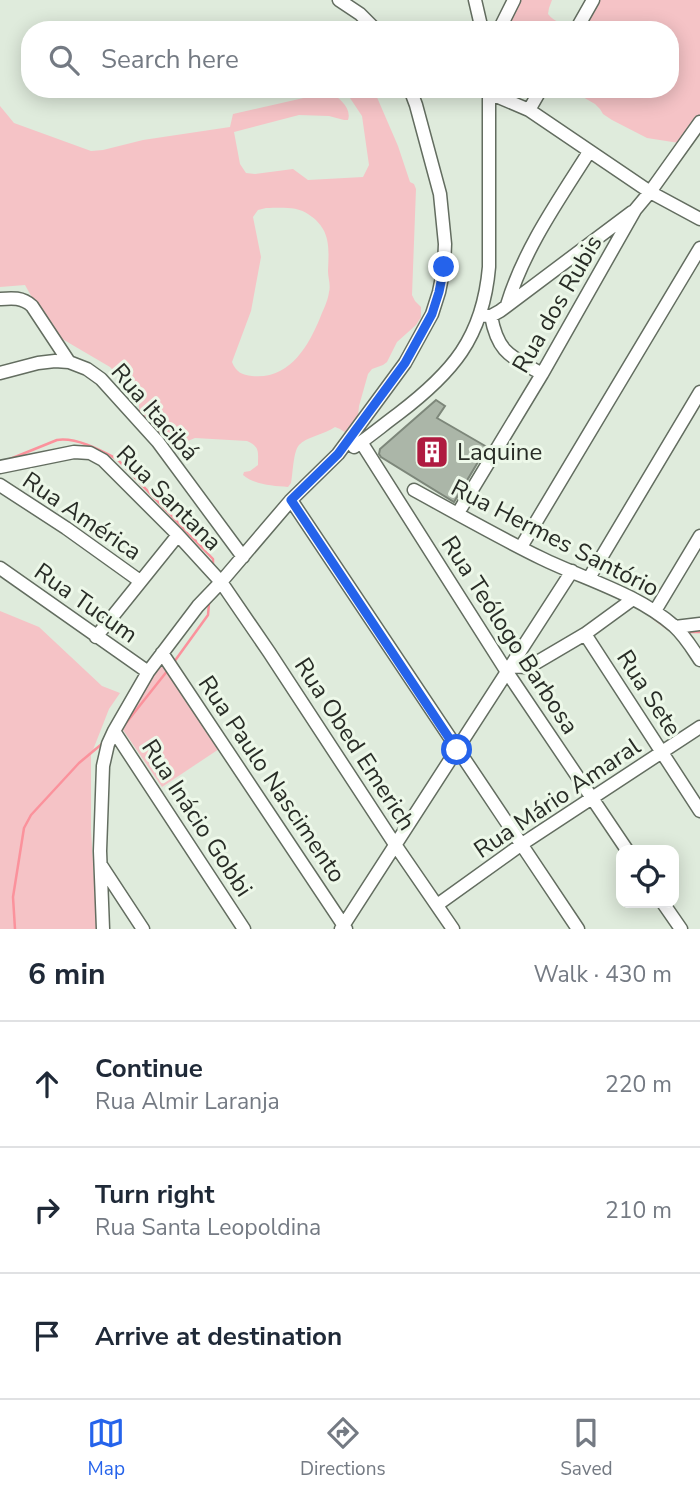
<!DOCTYPE html>
<html lang="en">
<head>
<meta charset="utf-8">
<style>
  body { margin:0; font-family:"Nunito Sans",sans-serif; background:#f6f6f7; color:#1f2937 }
  .controls { position:absolute; right:21px; bottom:21px; display:grid; overflow:hidden; border-radius:14px; box-shadow:0 4px 18px #0003 }
  .controls button { width:63px; height:63px; display:grid; place-items:center; padding:0; border:0; border-bottom:2px solid #e0e1e3; background:#fff; color:#1f2937; font:35px sans-serif }
  .stop { position:absolute; width:21px; height:21px; margin:-16px; border:5px solid #2563eb; border-radius:50%; background:#fff }
  .stop.end { background:#2563eb; border-color:#fff; box-shadow:0 2px 7px #0008 }
  .list { margin:0; padding:0; list-style:none }
  h2 { display:flex; justify-content:space-between; align-items:center; height:91px; margin:0; padding:0 28px; font-size:30px }
  h2 small { font-size:23px; font-weight:400; color:#747a83 }
  .list li { display:grid; grid-template-columns:46px 1fr auto; gap:21px; align-items:center; box-sizing:border-box; height:126px; padding:0 28px; border-top:2px solid #e0e1e3 }
  .list b { display:block; font-size:26px; white-space:nowrap }
  .list p { margin:0; font-size:23px; white-space:nowrap; color:#747a83 }
  .list em { font-size:23px; font-style:normal; color:#747a83 }
  .icon { flex:none; width:38px; height:38px; fill:none; stroke:currentColor; stroke-width:2; stroke-linecap:round; stroke-linejoin:round }
  .map { position:relative; flex:none; width:700px; height:929px; overflow:hidden }
  .search { position:absolute; background:#fff; box-shadow:0 4px 18px #0003; left:21px; right:21px; top:21px; height:77px; display:flex; align-items:center; gap:18px; box-sizing:border-box; padding:0 24px; border-radius:28px; color:#747a83; font-size:26px }
  .sheet { height:469px; background:#fff }
  nav { display:flex; justify-content:space-around; align-items:center; box-sizing:border-box; height:98px; border-top:2px solid #e0e1e3; background:#fff; font-size:19px; color:#747a83 }
  nav a { display:grid; justify-items:center; gap:4px }
  nav .on { color:#2563eb }
  .map>svg:first-child { display:block }
  .green { fill:#f5c3c6; fill-rule:evenodd }
  .lines { fill:none; stroke-linecap:round; stroke-linejoin:round }
  .stream { stroke:#fb929c; stroke-width:2.5 }
  .building { fill:#abb6a8; stroke:#7d877a; stroke-width:2 }
  .minor-casing { stroke:#636d60; stroke-width:15 }
  .minor { stroke:#fff; stroke-width:12 }
  .route { stroke:#2563eb; stroke-width:9 }
  .labels { text-anchor:middle; dominant-baseline:central; stroke-width:6; stroke-linejoin:round; paint-order:stroke }
  .street-label { font-size:24px; fill:#282c26; stroke:#edf8e9 }
  .poi-label { font-size:24px; fill:#282c26; stroke:#edf8e9; text-anchor:start }
</style>
</head>
<body>
<div class="map">
<svg width="700" height="929" viewBox="0 0 700 929">
  <rect width="100%" height="100%" fill="#dfebdc"/>
  <!-- green -->
  <path class="green" d="M520,0H552L549,8L548,14C555,23 563,24 573,24L595,0H700V116L679,143L647,138L612,120L603,114L600,109L595,104L569,89H670V30H501L518,6Z
    M344,89H370L376,95L398,146L410,182L414,184L416,189L412,295L415,301L421,307V317L416,325L397,342L387,362L383,365L372,369L368,374L359,406L357,427L349,435L340,429L335,427C325,434 306,437 299,445C293,452 293,474 291,483L288,487C273,486 255,485 243,475L244,472L250,471L258,465C258,451 260,447 247,441L195,438L183,443L173,442L163,438L155,432L139,413V397L110,367L52,333L25,285L0,287V106L14,123L91,151L103,150L143,140L230,127L233,114L330,92C339,98 352,108 348,120H344L329,116L299,115L234,132L240,164L246,173L255,174L293,169L308,180L363,177L369,165L362,116ZM266,208C279,208 297,206 308,214C331,229 329,247 328,271C328,278 331,285 329,292C328,301 323,310 320,318C308,347 289,380 252,376C242,375 236,372 232,362L251,311L261,257L253,217L258,210Z
    M0,611L39,627L102,686L120,693L109,709L91,755V831L97,929H0Z
    M160,661L219,749L162,787L121,727Z"/>
  <g class="lines">
    <!-- stream -->
    <path class="stream" d="M10,459L57,440C76,437 100,450 117,459L213,559V565
      M648,614L668,629
      M688,632H700
      M174,662L208,615L209,603
      M122,728L168,670
      M15,929L13,897L24,828L31,815L79,763L103,743"/>
  </g>
  <!-- building -->
  <path class="building" d="M436,400L445,406L437,418L487,447L454,502L381,457L379,454L380,449Z"/>
  <g class="lines">
    <defs>
      <path id="minor" d="M339,0L360,14L376,30
        M475,0L482,30
        M499,30L514,0
        M576,30L593,0
        M489,93L529,110L650,192L700,219
        M529,110L541,89
        M0,299C12,298 22,297 32,306L69,362
        M507,305C524,249 558,201 589,152
        M481,315L491,316L500,311L632,212
        M491,316C498,354 511,356 542,374
        M0,373L38,363L55,361L69,362L87,369L101,379L158,442L243,557
        M361,442L507,672L627,850
        M354,447C369,437 383,425 398,414C452,373 483,338 489,267V89
        M0,467L74,452L90,453L103,460L178,535L221,582L269,652L396,846L453,929
        M0,485L66,528L140,581
        M414,490C456,513 498,537 541,558C586,580 636,593 674,626C685,636 692,648 700,660
        M291,500L578,929
        M458,513L542,374L635,210L650,192L700,122
        M521,547L700,248
        M0,568L148,672
        M589,578L700,392
        M655,611L700,536
        M675,627L700,624
        M585,634L700,811
        M96,637L178,535
        M162,653L346,929
        M511,666L525,667L534,664L585,634L633,599
        M114,731L244,929
        M101,865L143,929
        M663,903L681,929
        M437,905L522,844L700,727
        M103,929L100,851L103,766L108,744L114,731L148,672L198,606L221,582L291,500L338,454L405,363L432,314L439,292L444,267L445,244L440,194L416,105L410,89
        M341,929L572,571"/>
    </defs>
    <!-- minor casing -->
    <use href="#minor" class="minor-casing"/>
    <!-- minor -->
    <use href="#minor" class="minor"/>
  </g>
  <g class="lines">
    <!-- route -->
    <path class="route" d="M444,267L439,292L432,314L405,363L338,454L291,500L457,750"/>
  </g>
  <!-- icons -->
  <defs>
    <symbol id="building-square" viewBox="-11 -11 22 22"><rect x="-9" y="-9" width="18" height="18" rx="4" fill="#af1b40" stroke="#edf8e9"/><path d="M-4-6H4V6H1V3H-1V6H-4ZM-2.5-4.3h1.7v1.8h-1.7ZM.8-4.3h1.7v1.8H.8ZM-2.5-1h1.7V.8h-1.7ZM.8-1h1.7V.8H.8Z" fill="#fff"/></symbol>
  </defs>
  <g fill-rule="evenodd">
    <use href="#building-square" x="413" y="433" width="38" height="38"/>
  </g>
  <g class="labels">
    <!-- street labels -->
    <g class="street-label">
      <text transform="translate(557 304) rotate(-60)">Rua dos Rubis</text>
      <text transform="translate(155 412) rotate(49)">Rua Itacibá</text>
      <text transform="translate(169 498) rotate(45)">Rua Santana</text>
      <text transform="translate(82 516) rotate(34)">Rua América</text>
      <text transform="translate(555 538) rotate(27)">Rua Hermes Santório</text>
      <text transform="translate(86 603) rotate(35)">Rua Tucum</text>
      <text transform="translate(510 635) rotate(57)">Rua Teólogo Barbosa</text>
      <text transform="translate(649 693) rotate(57)">Rua Sete</text>
      <text transform="translate(355 744) rotate(57)">Rua Obed Emerich</text>
      <text transform="translate(272 779) rotate(56)">Rua Paulo Nascimento</text>
      <text transform="translate(557 798) rotate(-34)">Rua Mário Amaral</text>
      <text transform="translate(197 818) rotate(57)">Rua Inácio Gobbi</text>
    </g>
    <!-- poi labels -->
    <g class="poi-label">
      <text x="457" y="452">Laquine</text>
    </g>
  </g>
</svg>
<div class="controls">
<button><svg class="icon" aria-label="locate" viewBox="0 0 24 24"><circle cx="12" cy="12" r="6"/><path d="M12 2v4M12 18v4M2 12h4M18 12h4"/></svg></button>
</div>
<div class="stop" style="left:457px;top:750px"></div>
<div class="stop end" style="left:444px;top:267px"></div>
<div class="search"><svg class="icon" aria-label="search" viewBox="0 0 24 24"><circle cx="10" cy="10" r="6"/><path d="M15 15l6 6"/></svg>Search here</div>
</div>
<section class="sheet">
<h2>6 min<small>Walk · 430 m</small></h2>
<ul class="list">
<li><svg class="icon" aria-label="ahead" viewBox="0 0 24 24"><path d="M12 20V5M6 11l6-6 6 6"/></svg><div><b>Continue</b><p>Rua Almir Laranja</p></div><em>220 m</em></li>
<li><svg class="icon" aria-label="right" viewBox="0 0 24 24"><path d="M7 20v-9h11M14 6l5 5-5 5"/></svg><div><b>Turn right</b><p>Rua Santa Leopoldina</p></div><em>210 m</em></li>
<li><svg class="icon" aria-label="arrive" viewBox="0 0 24 24"><path d="M6 21V4h12l-3 4 3 4H6"/></svg><div><b>Arrive at destination</b></div></li>
</ul>
</section>
<nav>
<a class="on"><svg class="icon" aria-label="map" viewBox="0 0 24 24"><path d="M3 6l6-2 6 2 6-2v14l-6 2-6-2-6 2zM9 4v14M15 6v14"/></svg>Map</a>
<a><svg class="icon" aria-label="directions" viewBox="0 0 24 24"><path d="M12 3l9 9-9 9-9-9zM9 14v-3h6M13 9l2 2-2 2"/></svg>Directions</a>
<a><svg class="icon" aria-label="saved" viewBox="0 0 24 24"><path d="M7 4h10v16l-5-4-5 4z"/></svg>Saved</a>
</nav>
</body>
</html>
